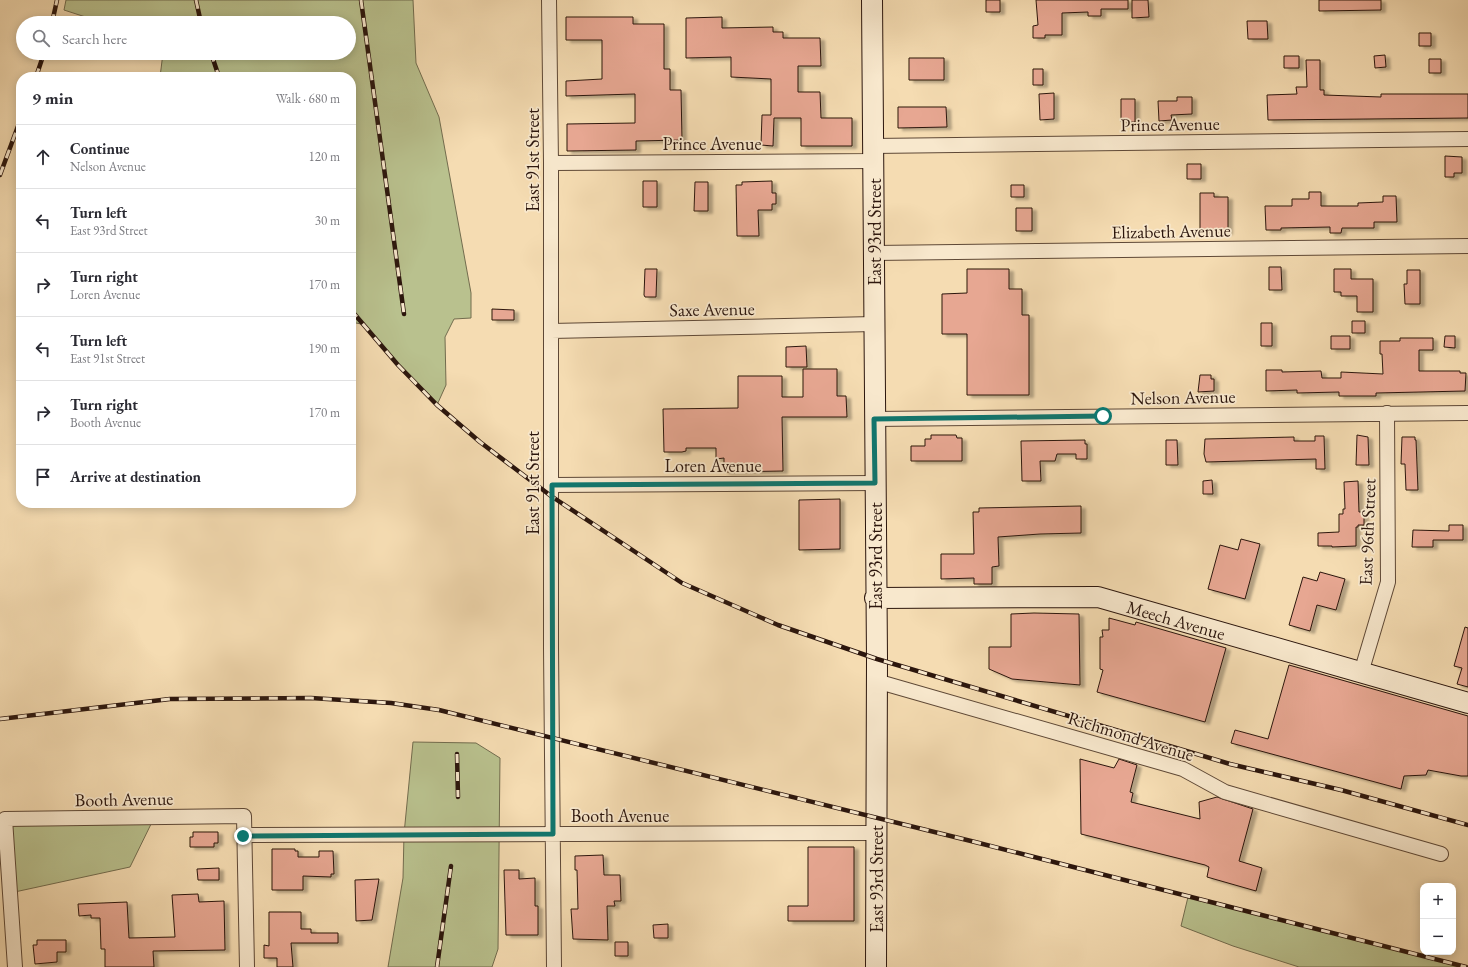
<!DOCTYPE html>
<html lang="en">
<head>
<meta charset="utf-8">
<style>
  body { margin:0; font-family:"EB Garamond",serif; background:#f2f2f3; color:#2b2b33 }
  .controls { position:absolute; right:12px; bottom:12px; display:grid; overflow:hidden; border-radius:8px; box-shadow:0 2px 10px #0003 }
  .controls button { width:36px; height:36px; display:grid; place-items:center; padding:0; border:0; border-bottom:1px solid #e1e1e2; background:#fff; color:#2b2b33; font:20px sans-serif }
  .stop { position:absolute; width:12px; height:12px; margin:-9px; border:3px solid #0f766e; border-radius:50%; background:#fff }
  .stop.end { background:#0f766e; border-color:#fff; box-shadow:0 1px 4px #0008 }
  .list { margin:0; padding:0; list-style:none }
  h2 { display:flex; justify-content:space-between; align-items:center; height:52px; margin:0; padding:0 16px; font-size:17px }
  h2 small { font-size:13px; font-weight:400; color:#7c7c81 }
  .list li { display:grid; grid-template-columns:26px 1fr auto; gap:12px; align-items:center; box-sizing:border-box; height:64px; padding:0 16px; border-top:1px solid #e1e1e2 }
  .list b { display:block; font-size:15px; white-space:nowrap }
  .list p { margin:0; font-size:13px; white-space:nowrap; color:#7c7c81 }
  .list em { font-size:13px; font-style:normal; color:#7c7c81 }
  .icon { flex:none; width:22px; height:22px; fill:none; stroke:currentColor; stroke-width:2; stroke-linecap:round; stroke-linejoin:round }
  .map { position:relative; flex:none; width:1468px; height:967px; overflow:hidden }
  .search { position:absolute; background:#fff; box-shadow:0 2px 10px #0003; left:16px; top:16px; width:340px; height:44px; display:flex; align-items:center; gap:10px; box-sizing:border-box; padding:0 14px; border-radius:22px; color:#7c7c81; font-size:15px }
  .panel { position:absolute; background:#fff; box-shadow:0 2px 10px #0003; left:16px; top:72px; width:340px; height:436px; border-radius:16px }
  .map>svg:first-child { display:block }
  .green { fill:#b9c18e; stroke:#726c4e }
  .building { fill:#e7a792; stroke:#2c160d; filter:url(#shadow) }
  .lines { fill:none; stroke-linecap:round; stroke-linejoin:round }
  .street-casing { stroke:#5e4836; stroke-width:16 }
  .secondary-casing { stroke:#2c160d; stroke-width:22 }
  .street { stroke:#f8e8cd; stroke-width:14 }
  .secondary { stroke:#f8e8cd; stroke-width:20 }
  .rail-casing { stroke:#2c160d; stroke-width:4.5 }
  .rail { stroke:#f8e8cd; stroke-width:3; stroke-dasharray:9; stroke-linecap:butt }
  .route { stroke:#0f766e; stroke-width:5 }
  .labels { text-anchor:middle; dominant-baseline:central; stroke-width:3.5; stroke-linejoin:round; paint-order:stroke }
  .street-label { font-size:18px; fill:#2c160d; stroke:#f8e8cd }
</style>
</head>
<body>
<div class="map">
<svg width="1468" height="967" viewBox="0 0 1468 967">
  <defs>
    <filter id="shadow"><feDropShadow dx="4.5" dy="2.5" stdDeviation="1" flood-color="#0004"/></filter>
  </defs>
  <rect width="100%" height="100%" fill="#f5dcb2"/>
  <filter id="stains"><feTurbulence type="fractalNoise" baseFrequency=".005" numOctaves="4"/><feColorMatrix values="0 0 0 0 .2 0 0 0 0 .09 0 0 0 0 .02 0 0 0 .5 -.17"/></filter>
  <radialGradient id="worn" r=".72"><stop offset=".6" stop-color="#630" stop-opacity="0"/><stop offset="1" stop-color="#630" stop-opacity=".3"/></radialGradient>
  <!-- green -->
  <path class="green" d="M66,0H413L416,63L439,117L471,293V318L454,319L445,337L446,385L437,405L361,324L351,322V77H160L163,53H349V23H104L64,10Z
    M413,742L476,743L500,758L498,949L492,967H388L403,878L404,834Z
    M154,818L130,867L10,893L5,819Z
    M1188,897L1466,967H1299L1233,946L1181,926Z"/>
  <!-- building -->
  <path class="building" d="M986,0H1000V12H986Z
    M1036,0H1128V9H1101V16H1088V12L1062,13V35H1045V38H1033V26L1038,25Z
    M1132,0H1148L1149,17L1132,18Z
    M1319,0H1381V10L1319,11Z
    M566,17H633V24H664V69H670V90H681L682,140L636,141V150L567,151V124L635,123V94L566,96V81L602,79V40H566Z
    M722,17V28L773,27V32H783V38H820L821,66H798V92H820L821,118H852V146H801V118H774L773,146L761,145L762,115H771V79L731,77V57L686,58V18Z
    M1247,21H1267L1268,39H1248Z
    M1419,33H1431V46H1419Z
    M1385,55L1386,67L1375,68L1374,56Z
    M1284,56H1299V68H1284Z
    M909,58H944V80H909Z
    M1429,59H1441V73H1429Z
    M1306,60H1320V90H1324V95L1381,97V94H1468V118L1268,120L1267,95L1297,94L1296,87H1307Z
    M1033,69H1043V85H1033Z
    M1054,93V119L1040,120L1039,94Z
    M1177,97H1192V114L1171,115L1172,120L1159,121L1158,101H1177Z
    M1121,99H1135V122H1121Z
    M898,107H946L947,127L898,128Z
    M1445,156L1462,157V173H1454V177H1445Z
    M1187,164H1201V179H1187Z
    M643,181H657V207H643Z
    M772,181V193H776V204H772V210H758L759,236H737L736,185H742V182Z
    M695,182H708V211H694Z
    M1011,185H1024V197H1011Z
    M1309,192H1321V206H1358V203L1383,202V196H1396L1397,222H1374V228H1342L1341,233H1330V227L1281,228V230H1266L1265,206H1292V199H1309Z
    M1200,193H1214V197H1228V232H1200Z
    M1016,208H1032V231H1016Z
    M1269,267H1281L1282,290H1269Z
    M645,269H657L656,297H645L644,295Z
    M967,269H1009V289H1022V315H1029V395H967V334H942V294L967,293Z
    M1334,269H1351V279H1373V312H1357V296H1341V292H1334Z
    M1407,270H1420V304H1405L1404,284H1407Z
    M492,309L514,310V320H492Z
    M1352,321H1365V333H1352Z
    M1261,323H1272V346H1261Z
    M1331,336H1350V349H1331Z
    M1445,336H1455V348L1444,347Z
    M1400,338H1433V350H1419V371H1460V373H1466L1465,391L1376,393V396H1339V392L1297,393V390L1266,391V370H1282V372L1321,371L1322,378H1341V372L1383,374L1382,354H1380V341H1400Z
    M806,346L807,367H786V347Z
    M803,369H837V396H846L847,417H782L783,471L727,472L724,471V458L716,459V448H686V451L682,452H664L663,409L738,408V376H782V397H803Z
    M1200,375H1211V379H1214V391L1198,392Z
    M931,435H956L957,438H962V461H911V446H925V439H931Z
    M1357,435L1368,437L1369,465H1356Z
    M1315,436H1324L1325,469H1316V459L1206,462L1204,454L1205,439L1294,437V441H1315Z
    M1402,437H1415V440H1416L1418,490H1406L1405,464H1401Z
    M1085,440V444H1087V459H1076V454H1057L1055,461H1040L1041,481H1022L1021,441Z
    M1166,440H1177L1178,465H1166Z
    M1212,480L1213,494H1203V481Z
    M1358,481L1359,512H1364V525H1358V527H1356V546L1332,547V546H1318V533L1339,532V514H1343V509H1345L1344,482Z
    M840,499V549L799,550V500Z
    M1081,506V533L1040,534L998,537L999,566L992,567V584H974V578L941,579V554H974L973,512H979V508Z
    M1449,525H1463V540H1433V547H1412L1413,530L1449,531Z
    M1241,539L1260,544L1245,599L1208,589L1220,545L1238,550Z
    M1320,572L1345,579L1336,610L1317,605L1310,631L1289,625L1303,577L1317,581Z
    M1034,613L1079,614L1080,685L1012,679L989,669V647H1011V614Z
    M1109,618L1135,625L1136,622L1226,648L1205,722L1097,692L1103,670L1100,669V637H1103L1102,630H1109Z
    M1465,627L1468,628V687L1457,684L1462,668L1454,666Z
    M1289,665L1468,716V776H1461L1428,770L1426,775L1404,776L1401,789L1231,743L1235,730L1268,739Z
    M1080,759L1114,768L1119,759L1137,765L1130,792L1133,793L1131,802L1200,819L1199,802L1217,797L1253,809L1239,861L1262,868L1256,891L1207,877L1209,867L1205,865L1081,834Z
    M193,832H218V843H214V847H190V837H193Z
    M808,847H854V921H788V906H808Z
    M272,849H295V851H298V857H319V851H333L334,874H331V877L303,876V890H272Z
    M603,855L604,875H620L621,901H614L615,906H607L608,940L573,939L571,909H578L577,870H575V856Z
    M219,868V880H198L197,869Z
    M504,870H519V879L535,878V906H538V935H506Z
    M379,879L372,920L356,921L355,880Z
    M198,894L199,902L224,901L225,950L153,951L154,967H105V949H101L100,918H91V915L79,916L78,904L127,902L129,938L175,937L172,895Z
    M269,912H301V929H311V933H338V943H291L293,967H277V958H264V945L269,946Z
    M668,924V938H654L653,925Z
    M37,940H66V952H57V962L35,964L33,945H37Z
    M615,942H628V956H615Z"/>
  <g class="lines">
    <defs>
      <path id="street" d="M549,0L551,163V648L554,967
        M873,146L1468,139
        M551,163L873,161
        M874,253L1468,246
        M551,331L874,324
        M874,419L1468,413
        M552,485L875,483
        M1361,673L1388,582L1387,413
        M876,681L1183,769L1225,792L1441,854
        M243,835L877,833
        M15,967L5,819L244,816L247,967"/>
      <path id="secondary" d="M872,0L877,659L876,967
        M875,598L1098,597L1468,703"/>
    </defs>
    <!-- street casing -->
    <use href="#street" class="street-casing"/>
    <!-- secondary casing -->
    <use href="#secondary" class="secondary-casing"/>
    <!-- street -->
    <use href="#street" class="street"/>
    <!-- secondary -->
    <use href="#secondary" class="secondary"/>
    <defs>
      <path id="rail" d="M196,0L201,23
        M361,0L404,314
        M52,23L57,0
        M211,53L219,77
        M36,77L44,53
        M0,175L21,118
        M351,310L398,365L437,405L480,442L551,496L682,583L778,625L877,659L1230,764L1341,790L1468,825
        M0,719L170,699L311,698L391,703L439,710L975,842L1466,967
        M457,754L458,797
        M437,967L451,866"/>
    </defs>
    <!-- rail casing -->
    <use href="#rail" class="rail-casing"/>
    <!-- rail -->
    <use href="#rail" class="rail"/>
  </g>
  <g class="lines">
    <!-- route -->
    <path class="route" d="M243,836L553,834L552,485L875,483L874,419L1103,416"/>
  </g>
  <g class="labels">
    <!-- street labels -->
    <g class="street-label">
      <text transform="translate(1170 124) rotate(-1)">Prince Avenue</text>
      <text x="712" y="143">Prince Avenue</text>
      <text transform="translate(532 160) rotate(-90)">East 91st Street</text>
      <text transform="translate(1171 231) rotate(-1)">Elizabeth Avenue</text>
      <text transform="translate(874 232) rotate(-90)">East 93rd Street</text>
      <text transform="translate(712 309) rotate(-1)">Saxe Avenue</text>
      <text transform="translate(1183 397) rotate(-1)">Nelson Avenue</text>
      <text x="713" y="465">Loren Avenue</text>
      <text transform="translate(532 483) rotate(-90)">East 91st Street</text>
      <text transform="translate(1367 532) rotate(-88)">East 96th Street</text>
      <text transform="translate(875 556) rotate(-90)">East 93rd Street</text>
      <text transform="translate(1176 620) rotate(16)">Meech Avenue</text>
      <text transform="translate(1131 736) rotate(17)">Richmond Avenue</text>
      <text transform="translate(124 799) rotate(-1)">Booth Avenue</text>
      <text x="620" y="815">Booth Avenue</text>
      <text transform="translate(876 879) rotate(-90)">East 93rd Street</text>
    </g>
  </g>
  <rect width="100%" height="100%" filter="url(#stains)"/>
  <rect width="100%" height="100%" fill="url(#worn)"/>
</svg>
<div class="controls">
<button>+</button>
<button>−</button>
</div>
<div class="stop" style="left:1103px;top:416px"></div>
<div class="stop end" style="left:243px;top:836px"></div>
<div class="search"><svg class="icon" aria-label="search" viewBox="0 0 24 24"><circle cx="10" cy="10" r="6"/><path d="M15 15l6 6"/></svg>Search here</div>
<section class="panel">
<h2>9 min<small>Walk · 680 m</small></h2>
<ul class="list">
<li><svg class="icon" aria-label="ahead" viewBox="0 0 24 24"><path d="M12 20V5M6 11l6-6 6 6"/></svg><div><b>Continue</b><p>Nelson Avenue</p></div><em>120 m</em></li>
<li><svg class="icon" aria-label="left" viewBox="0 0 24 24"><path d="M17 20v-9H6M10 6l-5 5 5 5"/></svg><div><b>Turn left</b><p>East 93rd Street</p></div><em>30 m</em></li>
<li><svg class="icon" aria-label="right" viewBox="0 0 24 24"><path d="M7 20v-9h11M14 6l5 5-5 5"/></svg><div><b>Turn right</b><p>Loren Avenue</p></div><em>170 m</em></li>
<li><svg class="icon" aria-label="left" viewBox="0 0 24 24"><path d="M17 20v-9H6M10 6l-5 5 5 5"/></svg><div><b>Turn left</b><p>East 91st Street</p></div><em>190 m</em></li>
<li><svg class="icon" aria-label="right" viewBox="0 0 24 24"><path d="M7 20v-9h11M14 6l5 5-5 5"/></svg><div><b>Turn right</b><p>Booth Avenue</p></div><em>170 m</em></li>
<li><svg class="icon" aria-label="arrive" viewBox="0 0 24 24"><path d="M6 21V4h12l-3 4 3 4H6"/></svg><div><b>Arrive at destination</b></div></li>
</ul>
</section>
</div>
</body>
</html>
